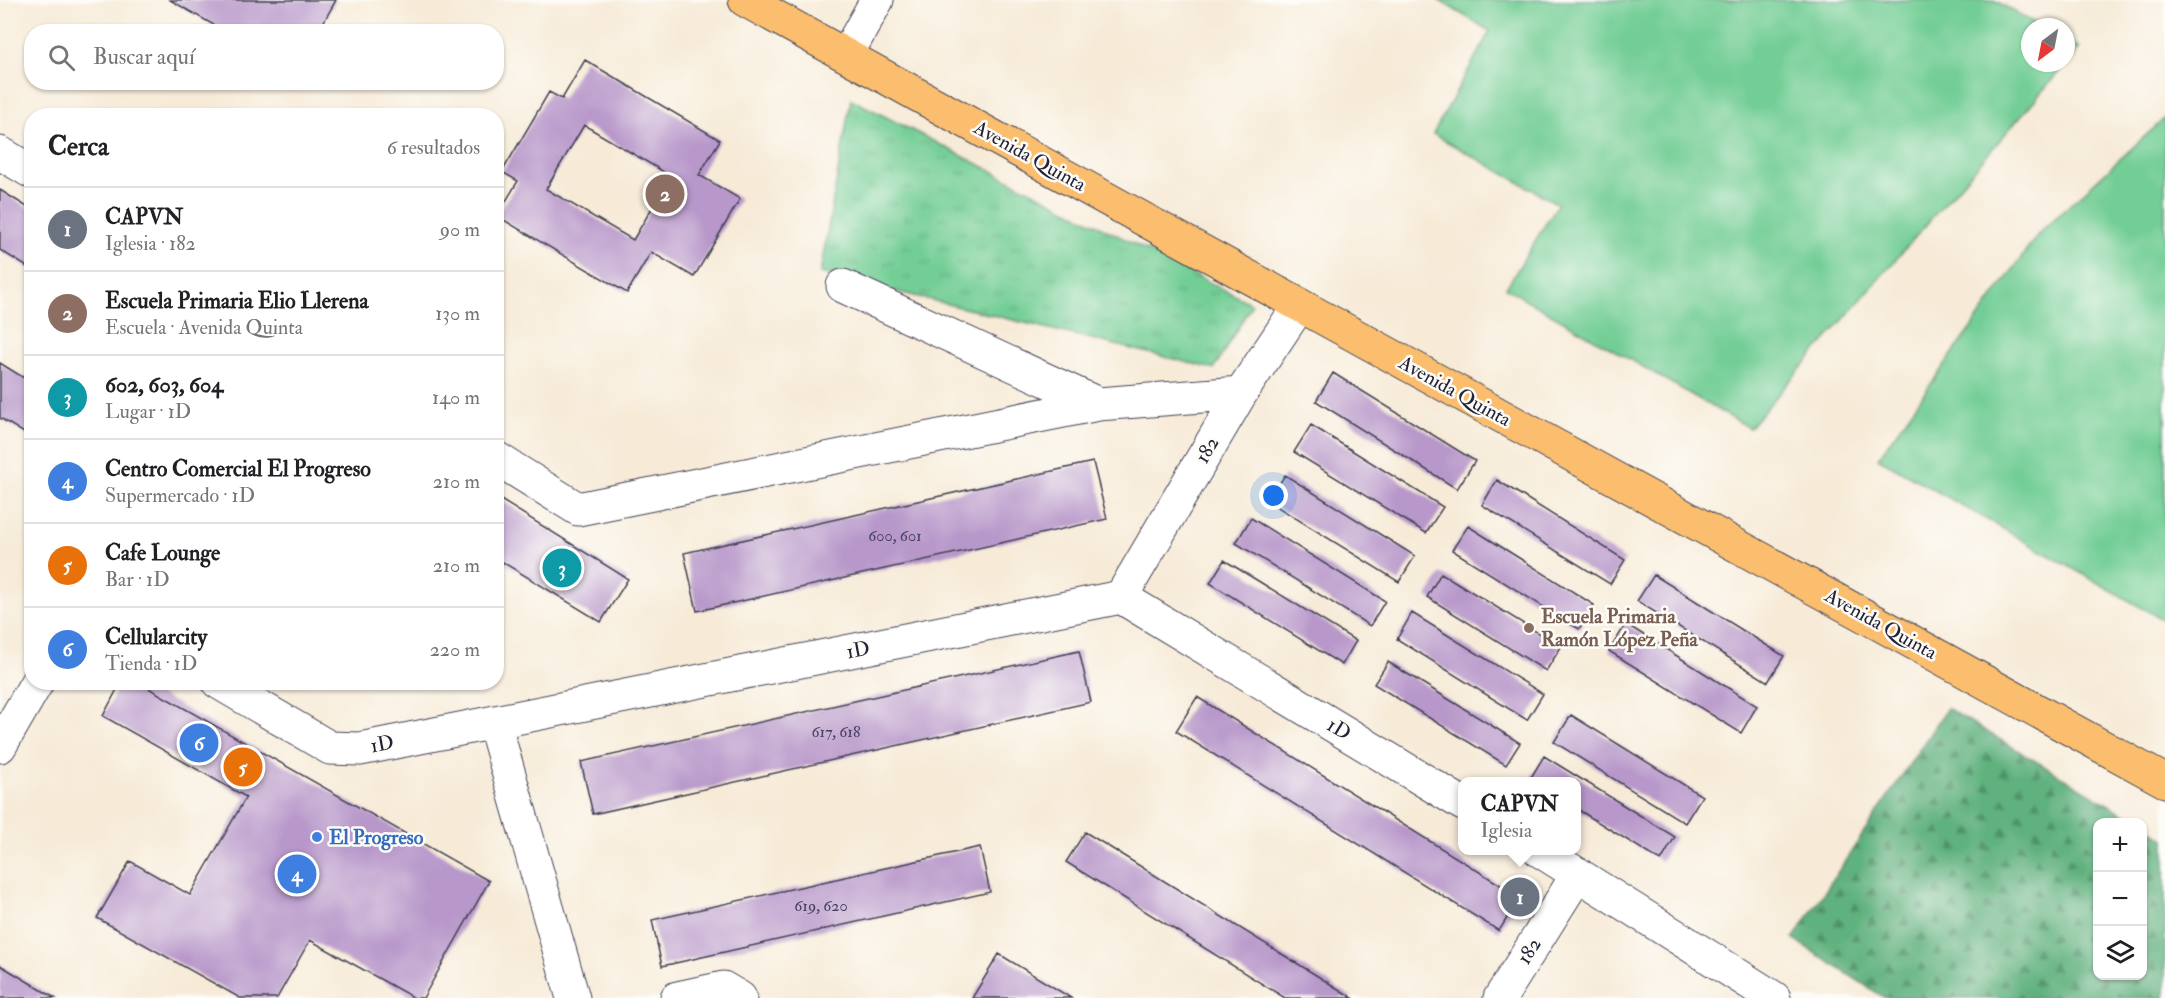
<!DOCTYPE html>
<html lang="es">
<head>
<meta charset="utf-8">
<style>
  body { margin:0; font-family:"IM FELL Double Pica",serif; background:#f2f2f2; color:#202124 }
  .controls { position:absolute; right:18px; bottom:18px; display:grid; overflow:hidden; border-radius:12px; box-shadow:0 2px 4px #0004 }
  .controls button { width:54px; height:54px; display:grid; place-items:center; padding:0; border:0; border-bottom:2px solid #e0e0e0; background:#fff; color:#202124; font:30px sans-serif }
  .compass { position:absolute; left:2021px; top:18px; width:54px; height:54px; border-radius:50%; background:#fff; box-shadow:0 2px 4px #0004; rotate:212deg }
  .you { position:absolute; left:1274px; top:496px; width:21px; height:21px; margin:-15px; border:4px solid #fff; border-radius:50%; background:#1a73e8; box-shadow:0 0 0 9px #1a73e833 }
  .badge { display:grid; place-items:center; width:39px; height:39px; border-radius:50%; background:#db2777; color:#fff; font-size:20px; font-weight:700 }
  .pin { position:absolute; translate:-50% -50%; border:3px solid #fff; box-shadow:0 2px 6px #0006 }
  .popup { position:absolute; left:1458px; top:777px; width:123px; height:78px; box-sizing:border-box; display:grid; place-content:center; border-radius:12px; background:#fff; filter:drop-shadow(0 2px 4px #0005); font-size:20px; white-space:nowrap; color:#757577 }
  .popup b { font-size:22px; color:#202124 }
  .popup::after { content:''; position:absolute; left:50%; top:100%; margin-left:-12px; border:12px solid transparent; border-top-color:#fff }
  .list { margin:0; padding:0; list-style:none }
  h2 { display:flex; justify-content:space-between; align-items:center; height:78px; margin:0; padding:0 24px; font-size:26px }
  h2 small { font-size:20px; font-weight:400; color:#757577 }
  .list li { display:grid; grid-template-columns:39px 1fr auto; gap:18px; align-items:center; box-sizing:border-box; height:84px; padding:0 24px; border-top:2px solid #e0e0e0 }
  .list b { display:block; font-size:22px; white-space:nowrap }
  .list p { margin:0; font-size:20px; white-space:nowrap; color:#757577 }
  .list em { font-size:20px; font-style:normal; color:#757577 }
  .icon { flex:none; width:33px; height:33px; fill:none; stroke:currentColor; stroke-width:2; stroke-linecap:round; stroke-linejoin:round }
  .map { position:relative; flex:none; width:2165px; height:998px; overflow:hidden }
  .search { position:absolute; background:#fff; box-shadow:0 2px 4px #0004; left:24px; top:24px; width:480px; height:66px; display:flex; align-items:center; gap:15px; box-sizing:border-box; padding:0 21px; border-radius:24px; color:#757577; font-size:22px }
  .panel { position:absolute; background:#fff; box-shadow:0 2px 4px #0004; left:24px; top:108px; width:480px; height:582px; border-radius:24px }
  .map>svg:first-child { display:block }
  .grass { fill:url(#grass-tufts); stroke:#4a7868; stroke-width:1.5 }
  .forest { fill:url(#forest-firs); stroke:#406a5c; stroke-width:1.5 }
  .green { fill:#73ce95; stroke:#4a7868; stroke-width:1.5 }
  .building { fill:#b898ca; fill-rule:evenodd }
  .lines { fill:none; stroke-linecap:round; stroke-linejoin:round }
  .minor-casing { stroke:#424053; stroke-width:35 }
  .major-casing { stroke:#424053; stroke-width:35 }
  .minor { stroke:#fff; stroke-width:33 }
  .major { stroke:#fabe6e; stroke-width:33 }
  .education-dot { fill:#8d6e63; stroke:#fdfcf7; stroke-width:2 }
  .shop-dot { fill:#3f7fe0; stroke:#fdfcf7; stroke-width:2 }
  .labels { text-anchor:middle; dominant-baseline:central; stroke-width:5; stroke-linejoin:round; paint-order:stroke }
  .number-label { font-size:16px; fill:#48405f }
  .street-label { font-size:20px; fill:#22223b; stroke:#fdfcf7 }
  .education-label { font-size:20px; font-weight:bold; fill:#785e54; stroke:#fdfcf7; text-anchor:start }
  .shop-label { font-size:20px; font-weight:bold; fill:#366cbe; stroke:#fdfcf7; text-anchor:start }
</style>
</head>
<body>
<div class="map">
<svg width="2165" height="998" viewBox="0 0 2165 998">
  <defs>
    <pattern id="grass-tufts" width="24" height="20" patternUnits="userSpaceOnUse" patternTransform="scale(1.5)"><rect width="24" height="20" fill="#73ce95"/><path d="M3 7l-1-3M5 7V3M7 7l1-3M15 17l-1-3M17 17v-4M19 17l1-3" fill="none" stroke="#63b181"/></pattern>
    <pattern id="forest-firs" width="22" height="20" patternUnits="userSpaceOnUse" patternTransform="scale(1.5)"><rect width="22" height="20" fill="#5eb17e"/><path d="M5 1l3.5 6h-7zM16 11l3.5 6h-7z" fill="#4d9068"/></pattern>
  </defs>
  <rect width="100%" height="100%" fill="#fdfcf7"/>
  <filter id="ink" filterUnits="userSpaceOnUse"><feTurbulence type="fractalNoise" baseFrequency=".0167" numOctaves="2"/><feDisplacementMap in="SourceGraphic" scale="12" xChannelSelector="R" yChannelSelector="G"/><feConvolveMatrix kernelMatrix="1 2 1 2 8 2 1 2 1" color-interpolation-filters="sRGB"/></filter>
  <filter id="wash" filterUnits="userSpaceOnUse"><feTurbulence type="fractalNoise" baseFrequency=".008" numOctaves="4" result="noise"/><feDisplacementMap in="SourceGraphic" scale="24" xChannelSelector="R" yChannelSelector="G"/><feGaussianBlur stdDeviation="1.35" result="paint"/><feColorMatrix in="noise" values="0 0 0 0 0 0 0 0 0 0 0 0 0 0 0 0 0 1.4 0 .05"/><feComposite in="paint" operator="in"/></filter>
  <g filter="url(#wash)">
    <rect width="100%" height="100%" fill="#f7ebd8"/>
    <!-- grass -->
    <path class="grass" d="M851,99L1252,304L1214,369L820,273Z"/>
    <!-- forest -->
    <path class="forest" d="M1947,708L2138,822H2098V976H2142L2143,825L2165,839V998H1885L1793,939Z"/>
    <!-- green -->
    <path class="green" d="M1438,0H1994L2042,27H2030V63H2066V40L2080,48L1749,428L1506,288L1558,204L1433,134L1490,31Z
      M2165,118V621L1878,458L2039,233Z"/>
    <g id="blocks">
      <!-- building -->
      <path class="building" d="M170,0H336L318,32H226Z
        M585,60L720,140L699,175L740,199L694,277L651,252L627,293L497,216L518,181L502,172L549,92L562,99ZM584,125L671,176L633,240L546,189Z
        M0,190L32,210V270L0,250Z
        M0,363L32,383V438L0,418Z
        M1333,373L1475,461L1457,489L1316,401Z
        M1311,425L1443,507L1426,533L1294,452Z
        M1093,462L1107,519L697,611L684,553Z
        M1285,475L1415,556L1399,582L1268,501Z
        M1497,480L1625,560L1610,584L1482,505Z
        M496,497L628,579L601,622L496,558Z
        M1251,518L1385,601L1370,626L1236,543Z
        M1468,526L1594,605L1579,629L1452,550Z
        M1224,560L1356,641L1342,665L1210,583Z
        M1441,573L1561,647L1546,671L1427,597Z
        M1654,575L1784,656L1768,682L1637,601Z
        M1412,613L1543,694L1527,720L1397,639Z
        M1626,624L1757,706L1741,733L1609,651Z
        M1079,651L1091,702L593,814L581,762Z
        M1388,662L1520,743L1506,765L1374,684Z
        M121,682H138L489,881L423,998H414L310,940L277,998H240L97,918L130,861L190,895L246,797L103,716Z
        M1197,697L1520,897L1499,931L1176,731Z
        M1571,715L1702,796L1685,823L1554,742Z
        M1544,756L1675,837L1661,861L1577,809V782H1533L1530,779Z
        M1085,832L1353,998H1285L1066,862Z
        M980,847L990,892L662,966L652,920Z
        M999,954L1071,998H972Z
        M0,965L55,998H0Z"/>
    </g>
  </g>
  <g filter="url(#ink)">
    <use href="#blocks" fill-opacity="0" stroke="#424053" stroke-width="1.5"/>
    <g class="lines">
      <defs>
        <path id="minor" d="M847,54L877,0
          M0,153L32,172
          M843,286L1098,404
          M496,458L578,509L1098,404L1241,393
          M1121,597L1241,393L1299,306
          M218,682L330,748L360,749L1121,597L1463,804
          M494,722L573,998
          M0,746L37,682
          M1539,850L1774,998
          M677,998L723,988L740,998
          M1500,998L1578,874"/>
        <path id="major" d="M745,0L2165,781"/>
      </defs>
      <!-- minor casing -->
      <use href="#minor" class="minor-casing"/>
      <!-- major casing -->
      <use href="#major" class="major-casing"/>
      <!-- minor -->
      <use href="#minor" class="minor"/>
      <!-- major -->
      <use href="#major" class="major"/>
    </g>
  </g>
  <!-- markers -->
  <circle class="education-dot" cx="1529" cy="628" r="6"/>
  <circle class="shop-dot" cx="317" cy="837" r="6"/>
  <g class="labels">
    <!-- number labels -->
    <g class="number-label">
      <text x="895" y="536">600, 601</text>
      <text x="836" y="732">617, 618</text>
      <text x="821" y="906">619, 620</text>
    </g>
    <!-- street labels -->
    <g class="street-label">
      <text transform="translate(1030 156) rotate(29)">Avenida Quinta</text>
      <text transform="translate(1455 391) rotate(29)">Avenida Quinta</text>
      <text transform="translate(1207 450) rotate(-60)">182</text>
      <text transform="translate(1881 624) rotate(29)">Avenida Quinta</text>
      <text transform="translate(858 650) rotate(-11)">1D</text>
      <text transform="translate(1339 729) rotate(31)">1D</text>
      <text transform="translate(382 744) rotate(-11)">1D</text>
      <text transform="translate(1529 951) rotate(-58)">182</text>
    </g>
    <!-- education labels -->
    <g class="education-label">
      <text x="1541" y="616">Escuela Primaria<tspan x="1541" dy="23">Ramón López Peña</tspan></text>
    </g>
    <!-- shop labels -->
    <g class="shop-label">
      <text x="329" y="837">El Progreso</text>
    </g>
  </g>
</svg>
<div class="controls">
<button>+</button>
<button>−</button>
<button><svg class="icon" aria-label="layers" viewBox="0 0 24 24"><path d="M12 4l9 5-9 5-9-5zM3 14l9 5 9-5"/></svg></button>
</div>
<svg class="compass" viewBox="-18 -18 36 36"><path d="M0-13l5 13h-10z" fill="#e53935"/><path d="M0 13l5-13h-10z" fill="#757577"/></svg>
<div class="you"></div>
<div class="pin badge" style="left:1520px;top:897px;background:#6b7280">1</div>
<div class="popup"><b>CAPVN</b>Iglesia</div>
<div class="pin badge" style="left:665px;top:194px;background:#8d6e63">2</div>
<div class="pin badge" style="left:562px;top:568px;background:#0f9aa8">3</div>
<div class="pin badge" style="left:297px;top:874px;background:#3f7fe0">4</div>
<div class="pin badge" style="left:243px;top:767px;background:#e8710a">5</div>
<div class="pin badge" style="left:199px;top:743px;background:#3f7fe0">6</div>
<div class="search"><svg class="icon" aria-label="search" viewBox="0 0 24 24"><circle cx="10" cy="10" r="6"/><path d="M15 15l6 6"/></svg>Buscar aquí</div>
<section class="panel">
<h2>Cerca<small>6 resultados</small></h2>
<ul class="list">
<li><span class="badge" style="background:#6b7280">1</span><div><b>CAPVN</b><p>Iglesia · 182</p></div><em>90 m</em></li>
<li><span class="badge" style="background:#8d6e63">2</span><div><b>Escuela Primaria Elio Llerena</b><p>Escuela · Avenida Quinta</p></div><em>130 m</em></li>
<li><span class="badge" style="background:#0f9aa8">3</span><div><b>602, 603, 604</b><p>Lugar · 1D</p></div><em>140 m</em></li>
<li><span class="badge" style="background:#3f7fe0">4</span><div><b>Centro Comercial El Progreso</b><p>Supermercado · 1D</p></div><em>210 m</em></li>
<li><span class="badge" style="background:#e8710a">5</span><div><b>Cafe Lounge</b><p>Bar · 1D</p></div><em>210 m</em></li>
<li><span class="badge" style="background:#3f7fe0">6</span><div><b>Cellularcity</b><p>Tienda · 1D</p></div><em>220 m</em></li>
</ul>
</section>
</div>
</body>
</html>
